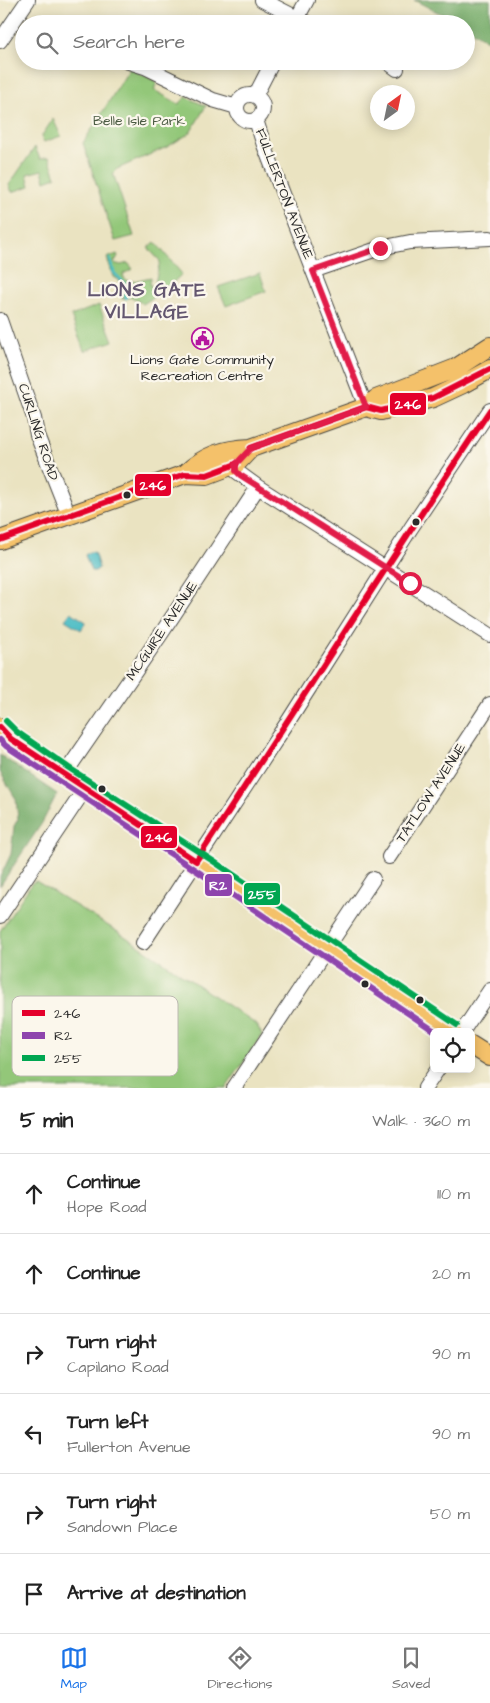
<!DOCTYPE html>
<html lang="en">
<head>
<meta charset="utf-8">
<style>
  body { margin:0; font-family:"Architects Daughter",sans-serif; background:#f6f6f6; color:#222 }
  .controls { position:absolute; right:15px; bottom:15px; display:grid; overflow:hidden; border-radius:8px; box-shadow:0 2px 12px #0003 }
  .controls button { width:45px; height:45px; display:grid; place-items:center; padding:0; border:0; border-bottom:1px solid #e0e0e0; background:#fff; color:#222; font:25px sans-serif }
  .compass { position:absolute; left:370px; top:85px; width:45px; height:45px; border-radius:50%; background:#fff; box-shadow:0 2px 12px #0003; rotate:33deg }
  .stop { position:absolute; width:15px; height:15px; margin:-11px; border:4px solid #e11d48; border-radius:50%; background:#fff }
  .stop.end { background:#e11d48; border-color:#fff; box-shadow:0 1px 5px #0008 }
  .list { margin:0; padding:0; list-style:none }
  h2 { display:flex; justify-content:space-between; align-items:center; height:65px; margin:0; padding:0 20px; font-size:21px }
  h2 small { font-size:16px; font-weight:400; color:#767676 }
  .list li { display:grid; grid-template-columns:32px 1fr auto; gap:15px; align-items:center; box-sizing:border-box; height:80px; padding:0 20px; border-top:1px solid #e0e0e0 }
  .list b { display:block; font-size:19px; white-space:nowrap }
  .list p { margin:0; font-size:16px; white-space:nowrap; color:#767676 }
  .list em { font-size:16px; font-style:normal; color:#767676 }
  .icon { flex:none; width:28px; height:28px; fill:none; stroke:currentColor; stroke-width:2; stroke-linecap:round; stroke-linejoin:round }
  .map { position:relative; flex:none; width:490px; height:1088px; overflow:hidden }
  .search { position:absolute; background:#fff; box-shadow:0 2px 12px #0003; left:15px; right:15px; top:15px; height:55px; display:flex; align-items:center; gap:12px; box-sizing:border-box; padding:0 18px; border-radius:28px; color:#767676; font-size:19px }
  .sheet { height:545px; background:#fff }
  nav { display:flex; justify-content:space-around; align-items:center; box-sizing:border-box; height:70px; border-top:1px solid #e0e0e0; background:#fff; font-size:14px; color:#767676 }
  nav a { display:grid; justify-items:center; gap:2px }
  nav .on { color:#1a73e8 }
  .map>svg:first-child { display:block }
  .green { fill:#93c779; stroke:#5f7952 }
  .forest { fill:#76ac69; stroke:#506c4a }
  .water { fill:#4ebdc5; stroke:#3c7478 }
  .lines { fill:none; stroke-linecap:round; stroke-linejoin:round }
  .stream { stroke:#4ebdc5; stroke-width:3 }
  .minor-casing { stroke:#484742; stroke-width:16 }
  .major-casing { stroke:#484742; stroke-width:20 }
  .minor { stroke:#fff; stroke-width:14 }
  .major { stroke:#f4c16a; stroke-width:18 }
  .bus-1-casing { stroke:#fbf7ec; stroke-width:10 }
  .bus-2-casing { stroke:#fbf7ec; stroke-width:10 }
  .bus-3-casing { stroke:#fbf7ec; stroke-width:10 }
  .bus-1 { stroke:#e4002b; stroke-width:6 }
  .bus-2 { stroke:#8e44ad; stroke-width:6 }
  .bus-3 { stroke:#00a651; stroke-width:6 }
  .route { stroke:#e11d48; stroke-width:6 }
  .bus-dot { fill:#2b2b2b; stroke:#fbf7ec; stroke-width:2 }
  .labels { text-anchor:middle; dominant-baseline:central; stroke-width:4.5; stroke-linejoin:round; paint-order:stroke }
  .park-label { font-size:14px; fill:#4a5a42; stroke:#fbf7ec }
  .street-label { font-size:14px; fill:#2b2b2b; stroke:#fbf7ec }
  .poi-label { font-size:14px; fill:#2b2b2b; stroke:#fbf7ec }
  .district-label { font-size:19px; font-weight:bold; letter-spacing:1px; fill:#63566f; stroke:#fbf7ec }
  .key { fill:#fbf7ec; stroke:#bdbab2; stroke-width:1 }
  .key-label { font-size:14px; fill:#2b2b2b }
  .line-badge { stroke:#fbf7ec; stroke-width:2 }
  .badge-label { font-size:14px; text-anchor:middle; font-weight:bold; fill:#fff }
</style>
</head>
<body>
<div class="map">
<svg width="490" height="1088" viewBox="0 0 490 1088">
  <rect width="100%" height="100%" fill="#fbf7ec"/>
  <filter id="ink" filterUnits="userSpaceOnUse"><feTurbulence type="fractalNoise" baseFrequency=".02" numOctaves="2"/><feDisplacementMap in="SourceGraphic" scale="10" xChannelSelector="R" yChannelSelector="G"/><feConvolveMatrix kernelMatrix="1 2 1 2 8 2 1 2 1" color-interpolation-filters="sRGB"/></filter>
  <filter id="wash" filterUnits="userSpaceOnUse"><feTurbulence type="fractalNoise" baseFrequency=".0096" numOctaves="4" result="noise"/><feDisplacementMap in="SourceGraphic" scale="20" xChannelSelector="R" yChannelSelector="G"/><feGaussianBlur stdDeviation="1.12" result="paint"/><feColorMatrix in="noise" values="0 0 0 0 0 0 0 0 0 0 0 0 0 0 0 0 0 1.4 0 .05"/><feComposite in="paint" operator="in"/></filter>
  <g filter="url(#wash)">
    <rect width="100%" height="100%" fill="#eae3c1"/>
    <!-- green -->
    <path class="green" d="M130,68L157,82L154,90L179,104L186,97L206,106L190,133L167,147L117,169L113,173L134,236L115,241L83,143Z
      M53,119L61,136L44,142L41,137Z
      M35,147L40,159L49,157L56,177L45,181L42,170L27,174L30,186L12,192L9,185Z
      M155,242L182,274L163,292L155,283L160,261L148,248Z
      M117,254L118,256L114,263L121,265L128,263L133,269L123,274L124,278L129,282L151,277L150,284L157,295L143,304L132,297L122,299L123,283L113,277L107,258Z
      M260,273L266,291L226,306L218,287Z
      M99,305L113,341L84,351L71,316Z
      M36,881L123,935L257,1025L262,1035L226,1088H0V931L32,883Z"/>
    <!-- forest -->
    <path class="forest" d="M414,0H490V36L487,40L466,27V24H461Z
      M0,755L57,794L42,823L0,886V877L11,854L14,826L18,819L16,799L0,772Z"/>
    <!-- water -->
    <path class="water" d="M89,552H94L99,568L95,571H91L85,555Z
      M71,612L86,622L81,630L65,620Z"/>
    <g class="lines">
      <!-- stream -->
      <path class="stream" d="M110,259L114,273L126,285V298"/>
    </g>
  </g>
  <g filter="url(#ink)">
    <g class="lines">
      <defs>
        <path id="minor" d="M262,0L309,24
          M294,24L307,0
          M0,41L28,0
          M126,61L145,67L213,100L237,107
          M386,61L397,69
          M237 108a13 13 0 1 1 26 0a13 13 0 1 1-26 0Z
          M255,96L273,61
          M256,120L264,145L366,407
          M313,271L380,248L410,242L490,238
          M0,320L34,418L37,435L69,516
          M236,464V471L258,487L490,635
          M64,775L161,634L258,487
          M389,857L490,704
          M0,916L85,789
          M143,943L289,720L411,528L490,410
          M462,1032L490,990
          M234,1088L373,879
          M425,1088L438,1069"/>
        <path id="major" d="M366,407L381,411L433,398L463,384L490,369
          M185,474C205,455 224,449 251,448L366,407L376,399L456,368L490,346
          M0,540L185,474L207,475L236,464L251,448
          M0,727L11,739L64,775L208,868L452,1032
          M471,1045L490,1057"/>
      </defs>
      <!-- minor casing -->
      <use href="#minor" class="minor-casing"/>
      <!-- major casing -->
      <use href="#major" class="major-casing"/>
      <!-- minor -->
      <use href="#minor" class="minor"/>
      <!-- major -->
      <use href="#major" class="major"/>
      <defs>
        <path id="bus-1" d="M251,448L366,407L381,411L433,398L490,369
          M0,540L185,474L207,475L236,464
          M0,727L11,739L196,861C295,711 390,559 490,410"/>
        <path id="bus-2" d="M0,740L6,746L203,875L436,1032"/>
        <path id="bus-3" d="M6,721L17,732L69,768L213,861L457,1025"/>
      </defs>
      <!-- bus-1 casing -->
      <use href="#bus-1" class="bus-1-casing"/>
      <!-- bus-2 casing -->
      <use href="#bus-2" class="bus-2-casing"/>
      <!-- bus-3 casing -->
      <use href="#bus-3" class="bus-3-casing"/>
      <!-- bus-1 -->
      <use href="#bus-1" class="bus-1"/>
      <!-- bus-2 -->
      <use href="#bus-2" class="bus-2"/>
      <!-- bus-3 -->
      <use href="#bus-3" class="bus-3"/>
    </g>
  </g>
  <g class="lines" filter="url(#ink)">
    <!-- route -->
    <path class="route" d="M380,248L313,271L366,407L251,448L236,464V471L240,475L410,583"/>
  </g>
  <!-- icons -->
  <defs>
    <symbol id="civic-ring" viewBox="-11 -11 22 22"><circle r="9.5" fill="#fbf7ec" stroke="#b5179e" stroke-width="1.5"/><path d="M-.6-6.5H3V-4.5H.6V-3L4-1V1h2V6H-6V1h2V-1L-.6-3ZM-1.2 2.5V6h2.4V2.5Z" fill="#b5179e"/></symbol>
  </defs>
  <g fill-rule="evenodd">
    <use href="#civic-ring" x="190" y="326" width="25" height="25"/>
  </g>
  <!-- markers -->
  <g class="bus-dot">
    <circle cx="127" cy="495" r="4.5"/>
    <circle cx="416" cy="522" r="4.5"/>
    <circle cx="102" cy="789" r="4.5"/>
    <circle cx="365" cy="984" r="4.5"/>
    <circle cx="420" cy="1000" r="4.5"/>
  </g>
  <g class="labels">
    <!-- park labels -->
    <g class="park-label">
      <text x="139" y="121">Belle Isle Park</text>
    </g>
    <!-- street labels -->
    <g class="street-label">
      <text transform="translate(284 194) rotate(69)">FULLERTON AVENUE</text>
      <text transform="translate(38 432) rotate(72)">CURLING ROAD</text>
      <text transform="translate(162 631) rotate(-56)">MCGUIRE AVENUE</text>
      <text transform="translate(431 793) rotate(-57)">TATLOW AVENUE</text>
    </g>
    <!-- poi labels -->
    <g class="poi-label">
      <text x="202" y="360">Lions Gate Community<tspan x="202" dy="16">Recreation Centre</tspan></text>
    </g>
    <!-- district labels -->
    <g class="district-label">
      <text x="147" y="290">LIONS GATE<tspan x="147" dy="22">VILLAGE</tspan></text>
    </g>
  </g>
  <!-- legend -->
  <rect x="12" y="996" width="166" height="80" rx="8" class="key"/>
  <rect x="22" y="1010" width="23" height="6" fill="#e4002b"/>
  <rect x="22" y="1032" width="23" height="7" fill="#8e44ad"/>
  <rect x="22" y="1055" width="23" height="6" fill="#00a651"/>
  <g class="key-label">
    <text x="54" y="1018">246</text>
    <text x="54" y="1040">R2</text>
    <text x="54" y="1063">255</text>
  </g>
  <g class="line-badge">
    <rect x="389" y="392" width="38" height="24" rx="5" fill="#e4002b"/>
    <rect x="134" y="473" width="38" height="24" rx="5" fill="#e4002b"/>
    <rect x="140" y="825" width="38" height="24" rx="5" fill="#e4002b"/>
    <rect x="204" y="873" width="29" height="24" rx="5" fill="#8e44ad"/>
    <rect x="243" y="882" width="38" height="24" rx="5" fill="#00a651"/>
  </g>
  <g class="badge-label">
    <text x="408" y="409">246</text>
    <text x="153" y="490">246</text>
    <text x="159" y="842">246</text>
    <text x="218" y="890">R2</text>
    <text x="262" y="899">255</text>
  </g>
</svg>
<div class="controls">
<button><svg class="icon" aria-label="locate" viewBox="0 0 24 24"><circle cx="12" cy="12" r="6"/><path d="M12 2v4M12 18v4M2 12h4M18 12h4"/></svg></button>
</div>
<svg class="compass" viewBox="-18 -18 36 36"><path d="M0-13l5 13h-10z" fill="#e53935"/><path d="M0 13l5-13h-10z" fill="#767676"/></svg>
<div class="stop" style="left:410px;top:583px"></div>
<div class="stop end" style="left:380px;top:248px"></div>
<div class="search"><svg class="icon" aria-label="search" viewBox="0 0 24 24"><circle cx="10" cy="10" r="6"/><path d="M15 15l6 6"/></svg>Search here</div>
</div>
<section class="sheet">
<h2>5 min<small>Walk · 360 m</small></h2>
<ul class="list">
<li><svg class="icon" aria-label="ahead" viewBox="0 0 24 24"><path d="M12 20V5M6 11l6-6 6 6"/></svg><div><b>Continue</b><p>Hope Road</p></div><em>110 m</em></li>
<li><svg class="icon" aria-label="ahead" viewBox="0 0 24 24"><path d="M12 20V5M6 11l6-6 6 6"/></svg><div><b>Continue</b></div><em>20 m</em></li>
<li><svg class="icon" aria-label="right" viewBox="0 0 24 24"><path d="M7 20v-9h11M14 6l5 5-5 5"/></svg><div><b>Turn right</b><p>Capilano Road</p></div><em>90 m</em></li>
<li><svg class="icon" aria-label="left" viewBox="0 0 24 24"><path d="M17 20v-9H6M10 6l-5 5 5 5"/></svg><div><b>Turn left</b><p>Fullerton Avenue</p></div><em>90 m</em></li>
<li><svg class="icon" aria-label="right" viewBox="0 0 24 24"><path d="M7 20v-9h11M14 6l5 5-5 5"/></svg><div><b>Turn right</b><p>Sandown Place</p></div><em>50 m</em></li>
<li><svg class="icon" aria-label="arrive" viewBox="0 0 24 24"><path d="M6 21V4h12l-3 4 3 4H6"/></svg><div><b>Arrive at destination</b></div></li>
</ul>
</section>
<nav>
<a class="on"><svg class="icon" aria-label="map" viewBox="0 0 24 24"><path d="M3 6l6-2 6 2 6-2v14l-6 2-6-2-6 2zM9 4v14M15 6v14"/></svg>Map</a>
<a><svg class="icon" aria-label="directions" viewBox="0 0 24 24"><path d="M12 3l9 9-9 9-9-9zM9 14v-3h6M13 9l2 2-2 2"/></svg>Directions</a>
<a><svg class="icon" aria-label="saved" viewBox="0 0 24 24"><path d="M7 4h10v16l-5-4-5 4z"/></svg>Saved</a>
</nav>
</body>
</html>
